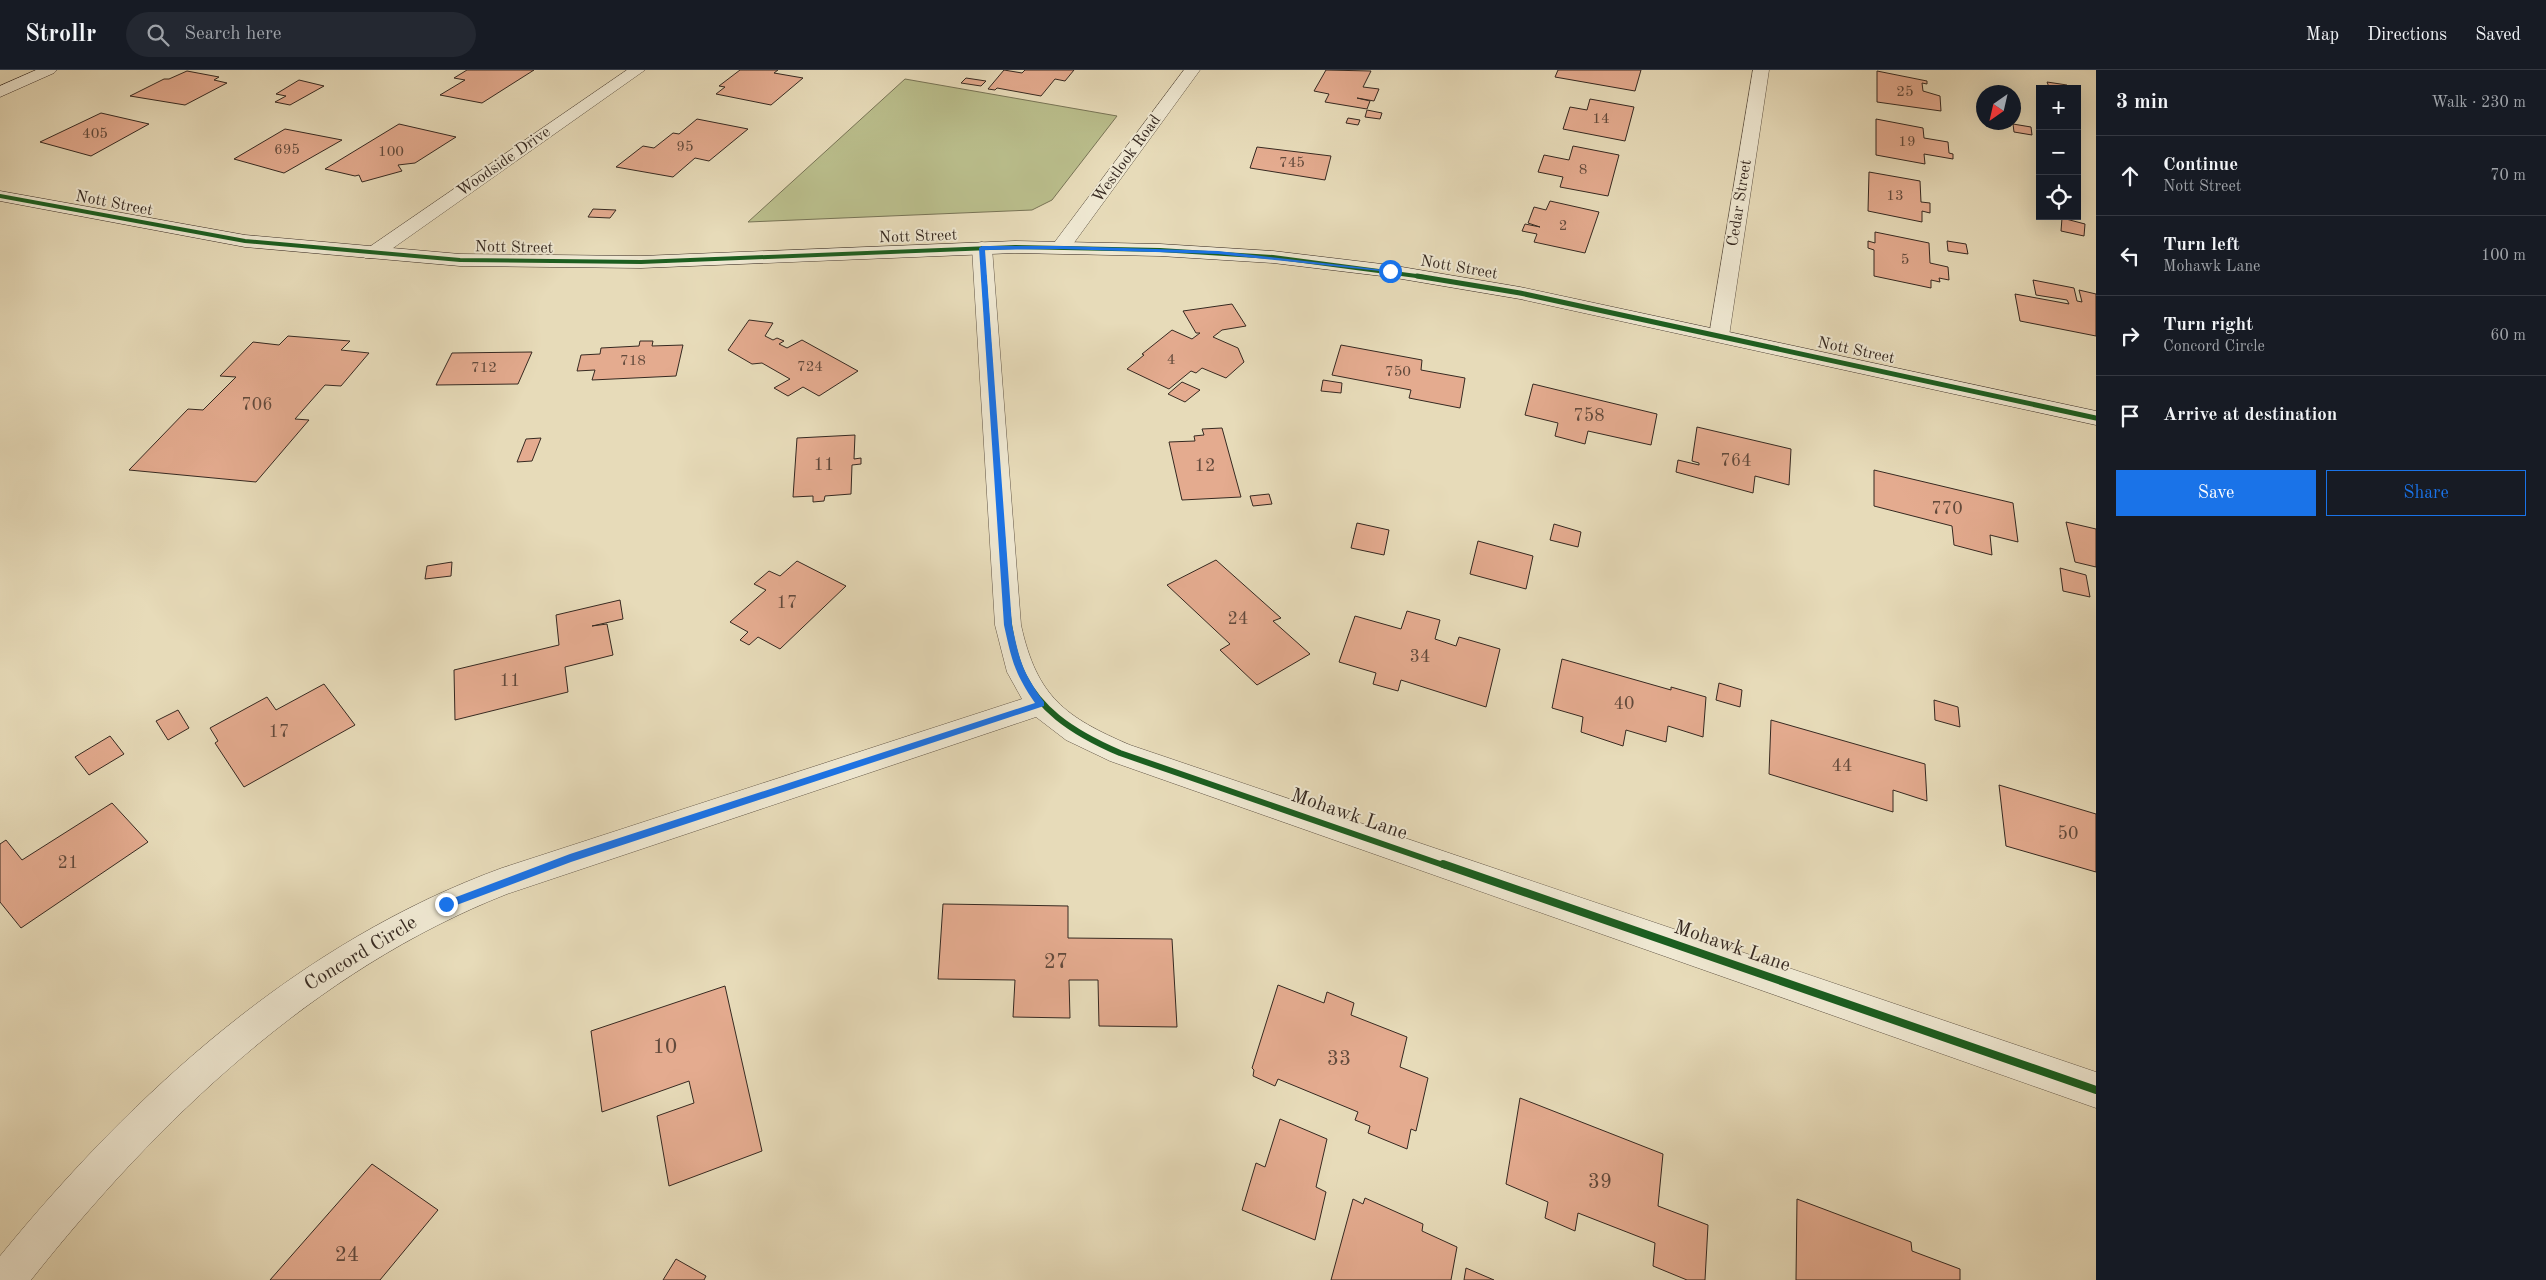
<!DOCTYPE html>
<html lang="en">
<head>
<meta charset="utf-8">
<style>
  body { margin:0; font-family:"Old Standard TT",serif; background:#242831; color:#f1f3f6 }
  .controls { position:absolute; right:15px; top:15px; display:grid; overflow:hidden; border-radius:0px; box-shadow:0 5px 20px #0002 }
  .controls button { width:45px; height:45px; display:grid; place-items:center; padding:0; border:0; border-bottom:1px solid #363941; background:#171b24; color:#f1f3f6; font:25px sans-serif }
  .compass { position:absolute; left:1976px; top:15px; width:45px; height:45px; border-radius:50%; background:#171b24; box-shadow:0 5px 20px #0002; rotate:214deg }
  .stop { position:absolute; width:15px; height:15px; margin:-11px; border:4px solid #1a73e8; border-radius:50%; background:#fff }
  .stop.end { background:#1a73e8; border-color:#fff; box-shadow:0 1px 5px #0008 }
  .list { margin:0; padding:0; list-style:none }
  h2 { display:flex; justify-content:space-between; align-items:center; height:65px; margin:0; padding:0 20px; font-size:21px }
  h2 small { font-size:16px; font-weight:400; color:#9ea1a6 }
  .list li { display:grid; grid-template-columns:32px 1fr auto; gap:15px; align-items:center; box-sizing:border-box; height:80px; padding:0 20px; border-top:1px solid #363941 }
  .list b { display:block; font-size:19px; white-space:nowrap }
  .list p { margin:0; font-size:16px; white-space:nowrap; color:#9ea1a6 }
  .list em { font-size:16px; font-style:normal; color:#9ea1a6 }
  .actions { display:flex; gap:10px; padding:15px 20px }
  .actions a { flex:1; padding:11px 0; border:1px solid #1a73e8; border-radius:0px; text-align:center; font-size:18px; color:#1a73e8 }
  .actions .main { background:#1a73e8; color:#fff }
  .icon { flex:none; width:28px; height:28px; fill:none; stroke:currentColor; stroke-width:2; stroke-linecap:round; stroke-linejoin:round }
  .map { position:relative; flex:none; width:2096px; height:1210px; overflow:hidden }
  header { display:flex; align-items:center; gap:30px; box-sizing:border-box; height:70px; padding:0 25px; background:#171b24; border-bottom:1px solid #363941 }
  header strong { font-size:24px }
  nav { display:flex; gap:28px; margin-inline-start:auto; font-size:18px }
  .search { width:350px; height:45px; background:#242831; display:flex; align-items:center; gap:12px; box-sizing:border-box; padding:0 18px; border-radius:28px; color:#9ea1a6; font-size:19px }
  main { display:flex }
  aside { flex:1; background:#171b24 }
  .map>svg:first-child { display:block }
  .green { fill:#babe8c; stroke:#787456 }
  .building { fill:#e4ab8f; stroke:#362921 }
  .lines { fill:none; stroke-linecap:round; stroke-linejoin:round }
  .street-casing { stroke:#625647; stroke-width:1 }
  .secondary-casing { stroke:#362921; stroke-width:1 }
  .street { fill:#efe8d2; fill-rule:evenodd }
  .secondary { fill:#efe8d2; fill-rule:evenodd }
  .cycleway-far3-casing { stroke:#efe8d2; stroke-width:5.5 }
  .cycleway-far2-casing { stroke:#efe8d2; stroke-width:8 }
  .cycleway-far1-casing { stroke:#efe8d2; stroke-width:9 }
  .cycleway-casing { stroke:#efe8d2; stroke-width:11 }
  .cycleway-far3 { stroke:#1b5e20; stroke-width:4 }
  .cycleway-far2 { stroke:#1b5e20; stroke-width:5 }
  .cycleway-far1 { stroke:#1b5e20; stroke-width:6 }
  .cycleway { stroke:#1b5e20; stroke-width:8 }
  .route { fill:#1a73e8 }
  .labels { text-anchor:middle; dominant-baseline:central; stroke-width:4; stroke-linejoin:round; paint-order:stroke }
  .far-number-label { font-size:15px; fill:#624a3c }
  .far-street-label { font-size:16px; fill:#362921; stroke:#efe8d2 }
  .number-label { font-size:18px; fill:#624a3c }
  .street-label { font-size:20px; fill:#362921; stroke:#efe8d2 }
  .near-number-label { font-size:21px; fill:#624a3c }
</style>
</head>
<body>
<header>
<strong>Strollr</strong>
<div class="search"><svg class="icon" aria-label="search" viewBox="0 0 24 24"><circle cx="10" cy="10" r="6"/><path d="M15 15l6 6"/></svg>Search here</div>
<nav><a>Map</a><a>Directions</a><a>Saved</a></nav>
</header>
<main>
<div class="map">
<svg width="2096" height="1210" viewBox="0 0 2096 1210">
  <rect width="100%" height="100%" fill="#e7dbb9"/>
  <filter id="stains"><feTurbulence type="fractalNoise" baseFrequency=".004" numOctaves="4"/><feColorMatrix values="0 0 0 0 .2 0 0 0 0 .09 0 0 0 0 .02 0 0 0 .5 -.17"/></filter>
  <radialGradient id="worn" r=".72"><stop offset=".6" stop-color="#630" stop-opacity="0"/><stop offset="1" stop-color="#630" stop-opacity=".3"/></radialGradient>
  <!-- green -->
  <path class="green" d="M905,9L1117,46L1052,130L1032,140L748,152Z"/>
  <!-- building -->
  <path class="building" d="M467,0H534L482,33L440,25L465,10L454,8Z
    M740,0H778L774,3L803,8L771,35L716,24L725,17L719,16Z
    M1004,0L1022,3L1025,0H1074L1065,11L1055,9L1041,26L997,18L995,20L988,19Z
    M1326,0L1371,1L1363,17L1379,19L1374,31L1357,28L1370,31L1367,39L1325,32L1329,24L1314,21Z
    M1558,0H1641L1635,21L1555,7Z
    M187,1L219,7L214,10L227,13L185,35L130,26L164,9H169Z
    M1877,1L1927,11V14L1922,13L1923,21L1940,26L1941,41L1877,32Z
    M966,8L986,11L981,16L961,13Z
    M299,10L324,16L290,35L275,32L286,26L276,24Z
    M2047,12L2067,15L2068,19L2049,17Z
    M1590,29L1634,37L1625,71L1563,59L1570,37L1587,40Z
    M1367,40L1382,43L1380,49L1365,47Z
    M101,43L149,54L91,86L40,72Z
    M1348,48L1360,50L1358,55L1346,53Z
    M697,49L748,59L709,91L695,88L673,107L616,97L643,76L654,78L673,63L679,64Z
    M1876,49L1923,58L1924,68L1948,72L1949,83L1953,84V89L1924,84L1925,94L1876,85Z
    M399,54L456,67L415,93L398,95L402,101L362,112L359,105L355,106L325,99Z
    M2013,54L2031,57L2032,65L2014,62Z
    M285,59L342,70L284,103L234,89Z
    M1573,76L1619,85L1608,126L1560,117L1563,107L1538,102L1544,85L1569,90Z
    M1257,77L1331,86L1325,110L1250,98Z
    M1869,102L1920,111L1921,132L1930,133V143L1922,141V152L1868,141Z
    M1550,131L1599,142L1585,183L1534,172L1537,164L1522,161L1525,154L1540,157L1528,153L1534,137L1546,140Z
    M593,139L616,140L610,148L588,147Z
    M2062,148L2085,154L2084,166L2061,161Z
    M1875,162L1929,173L1930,193L1948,197L1949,210L1939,208L1940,212L1931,210V218L1874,206V180L1868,178V171L1875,173Z
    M1947,171L1966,174L1968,184L1948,181Z
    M2033,210L2074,218L2077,231L2082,232L2079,220L2096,224V266L2020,251L2015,224L2069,234L2067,230L2036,225Z
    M1232,234L1246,256L1222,260L1213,267L1238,278L1244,292L1226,308L1202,298L1196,303L1191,301L1169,319L1127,299L1144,285L1142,284L1172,260L1192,269L1200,263H1196L1183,241Z
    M749,250L773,253L765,266L773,270L777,268L784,271L779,274L787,278L802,270L858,301L819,326L803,317L788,326L774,318L790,309L762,293L752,294L728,280Z
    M288,266L350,271L341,280L369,283L341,316L325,315L295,349L309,350L256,412L129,400L188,339L203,340L236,307L220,306L253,272L279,275Z
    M640,271H653L652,276L683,275L676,306L592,310L595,300L577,301L581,285L600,284L601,278L639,276Z
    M1341,275L1422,290L1421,300L1465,308L1460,338L1409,328L1411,320L1332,305Z
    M532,282L518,314L436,315L452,283Z
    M1323,310L1342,313L1341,323L1321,321Z
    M1182,312L1200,320L1185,332L1168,324Z
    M1533,314L1657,344L1651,375L1588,361L1585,374L1555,366L1558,353L1525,345Z
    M1697,357L1791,379L1789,415L1755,406L1753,423L1676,402L1678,390L1699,395V393L1692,391Z
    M1222,358L1241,427L1182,430L1169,372L1195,371L1194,366L1204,365L1202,359Z
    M855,365L854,389L861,388V394L852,395L851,424L825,426L824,431L813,432V426L793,427L797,368Z
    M541,368L532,391L517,392L526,369Z
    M1874,400L2013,433L2018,472L1990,465L1992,485L1954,475L1952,456L1874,436Z
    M1269,424L1272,434L1253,436L1250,426Z
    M2066,452L2096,459V497L2075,492Z
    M1357,453L1389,460L1384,485L1351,478Z
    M1554,454L1581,462L1578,477L1550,470Z
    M1478,471L1533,486L1526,519L1470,504Z
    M1216,490L1281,548L1273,551L1310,584L1257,615L1220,580L1230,574L1167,515Z
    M797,491L846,516L780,579L758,567L749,575L740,570L748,562L730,552L766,520L754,514L769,501L780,506Z
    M452,492L451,506L425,509L427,496Z
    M2060,498L2086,505L2090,527L2063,521Z
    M620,530L623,549L592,556L607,554L613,585L565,597L568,622L455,650L454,600L559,575L556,545Z
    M1407,541L1440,550L1435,569L1456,576L1459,567L1500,579L1486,637L1401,610L1398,621L1373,614L1376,603L1339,592L1355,546L1401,559Z
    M1562,589L1671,620V617L1706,627L1703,667L1668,656L1666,672L1626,660L1623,676L1581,662L1583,647L1552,638Z
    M1719,613L1742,620L1740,637L1716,630Z
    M324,614L355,655L244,717L215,673L218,671L210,658L267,627L276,640Z
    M1934,630L1958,637L1960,657L1935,650Z
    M178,640L189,658L168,670L156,651Z
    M1771,650L1925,694L1927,731L1893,720V742L1769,704Z
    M110,666L124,684L89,705L75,687Z
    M1999,715L2096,744V802L2006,776Z
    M112,733L148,772L21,858L0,832V774L6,770L22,790Z
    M943,834L1068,836V868L1172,869L1177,957L1099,956L1098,910H1069L1070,948L1013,947L1015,910L938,909Z
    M1278,915L1324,933L1327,922L1354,933L1351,945L1407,967L1400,997L1428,1008L1416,1061L1411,1059L1407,1079L1368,1063L1370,1056L1355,1050L1358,1042L1278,1009L1275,1016L1253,1006L1254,1000L1252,998Z
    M725,916L762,1081L669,1116L657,1046L694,1033L689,1011L602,1042L591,961Z
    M1520,1028L1663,1084L1658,1136L1708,1155L1705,1210H1687L1653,1196L1655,1173L1578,1143L1575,1161L1545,1148L1548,1132L1506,1114Z
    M1280,1049L1327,1069L1316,1117L1326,1122L1315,1170L1242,1140L1256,1093L1265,1097Z
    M372,1094L438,1140L380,1210H270Z
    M1365,1128L1423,1154L1422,1161L1457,1177L1451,1210H1331L1353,1129L1363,1134Z
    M1797,1129L1911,1172L1912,1181L1960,1199V1210H1796Z
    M676,1189L706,1206L704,1210H663Z
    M1466,1198L1494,1210H1464Z"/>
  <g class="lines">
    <defs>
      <path id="street" d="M627,0H645L379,188H365L362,184L365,180Z
        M1184,0H1200L1068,181H1054L1051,177L1054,173Z
        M1753,0H1769L1729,266L1726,270L1719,272L1712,270L1709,266Z
        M982,172L989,174L992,178L1021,555C1037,627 1065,647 1130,675L2096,1002V1038L1110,691L1066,670L1036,647L507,824C314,900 158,1050 31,1210H0V1186C135,1021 299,872 502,798L1022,629L1007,602L995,555L972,178L975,174Z"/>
      <path id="secondary" d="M36,0H57L54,3L0,27V16Z
        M0,121L245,165L460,184L641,186L1015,171L1160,174L1273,181L1390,195L1520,217L2096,341V355L1520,229L1390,207L1273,193L1160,186L1015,183L641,198L460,196L245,177L0,131Z"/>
    </defs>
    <!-- street casing -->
    <use href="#street" class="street-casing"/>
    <!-- secondary casing -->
    <use href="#secondary" class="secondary-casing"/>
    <!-- street -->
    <use href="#street" class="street"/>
    <!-- secondary -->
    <use href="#secondary" class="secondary"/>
    <defs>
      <path id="cycleway-far3" d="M0,126L245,171L460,190L641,192L1015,177L1160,180L1273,187L1424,207
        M982,178L984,207"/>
      <path id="cycleway-far2" d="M984,206L1002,467
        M1417,206L1520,223L2096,348"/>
      <path id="cycleway-far1" d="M1002,466C1010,579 1003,633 1120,683L1446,796"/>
      <path id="cycleway" d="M1443,794L2096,1020"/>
    </defs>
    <!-- cycleway-far3 casing -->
    <use href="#cycleway-far3" class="cycleway-far3-casing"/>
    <!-- cycleway-far2 casing -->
    <use href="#cycleway-far2" class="cycleway-far2-casing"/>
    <!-- cycleway-far1 casing -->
    <use href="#cycleway-far1" class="cycleway-far1-casing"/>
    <!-- cycleway casing -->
    <use href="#cycleway" class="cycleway-casing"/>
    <!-- cycleway-far3 -->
    <use href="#cycleway-far3" class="cycleway-far3"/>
    <!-- cycleway-far2 -->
    <use href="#cycleway-far2" class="cycleway-far2"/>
    <!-- cycleway-far1 -->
    <use href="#cycleway-far1" class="cycleway-far1"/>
    <!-- cycleway -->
    <use href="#cycleway" class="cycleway"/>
  </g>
  <!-- route -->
  <path class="route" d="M982,176H1061L1218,181L1393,201L1390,202L1218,184L1061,179L985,180L1012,555C1020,592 1022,601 1044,632V636L571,792L446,839L443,837V832L570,784L1035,633C1014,602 1012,591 1004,555L979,178Z"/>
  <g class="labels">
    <!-- far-number labels -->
    <g class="far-number-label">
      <text x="1905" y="22">25</text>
      <text x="1601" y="49">14</text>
      <text x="95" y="64">405</text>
      <text x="1907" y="72">19</text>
      <text x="685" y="77">95</text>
      <text x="287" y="80">695</text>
      <text x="391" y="82">100</text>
      <text x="1292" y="93">745</text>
      <text x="1583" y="100">8</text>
      <text x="1895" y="126">13</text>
      <text x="1563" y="156">2</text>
      <text x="1905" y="190">5</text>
      <text x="1171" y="290">4</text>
      <text x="633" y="291">718</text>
      <text x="810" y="297">724</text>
      <text x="484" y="298">712</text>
      <text x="1398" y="302">750</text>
    </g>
    <!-- far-street labels -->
    <g class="far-street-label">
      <text transform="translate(1127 89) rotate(-54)">Westlook Road</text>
      <text transform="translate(504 92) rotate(-35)">Woodside Drive</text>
      <text transform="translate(1740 133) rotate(-81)">Cedar Street</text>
      <text transform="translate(114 134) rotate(11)">Nott Street</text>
      <text transform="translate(918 167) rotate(-2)">Nott Street</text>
      <text transform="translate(514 178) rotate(1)">Nott Street</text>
      <text transform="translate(1459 198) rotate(10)">Nott Street</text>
      <text transform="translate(1856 281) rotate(12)">Nott Street</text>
    </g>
    <!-- number labels -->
    <g class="number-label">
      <text x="257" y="335">706</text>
      <text x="1589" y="346">758</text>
      <text x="1736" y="391">764</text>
      <text x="824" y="395">11</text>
      <text x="1205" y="396">12</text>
      <text x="1947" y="439">770</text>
      <text x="787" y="533">17</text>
      <text x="1238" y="549">24</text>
      <text x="1420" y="587">34</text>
      <text x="510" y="611">11</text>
      <text x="1624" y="634">40</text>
      <text x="279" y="662">17</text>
      <text x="1842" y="696">44</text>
      <text x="2068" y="764">50</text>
      <text x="68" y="793">21</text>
    </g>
    <!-- street labels -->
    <g class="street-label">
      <text transform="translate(1349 745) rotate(19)">Mohawk Lane</text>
      <text transform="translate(1732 877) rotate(19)">Mohawk Lane</text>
      <text transform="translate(361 884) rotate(-31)">Concord Circle</text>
    </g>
    <!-- near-number labels -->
    <g class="near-number-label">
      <text x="1056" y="892">27</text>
      <text x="665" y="977">10</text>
      <text x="1339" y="989">33</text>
      <text x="1600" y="1112">39</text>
      <text x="347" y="1185">24</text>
    </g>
  </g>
  <rect width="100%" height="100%" filter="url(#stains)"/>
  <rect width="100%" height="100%" fill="url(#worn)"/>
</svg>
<div class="controls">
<button>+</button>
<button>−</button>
<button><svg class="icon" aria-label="locate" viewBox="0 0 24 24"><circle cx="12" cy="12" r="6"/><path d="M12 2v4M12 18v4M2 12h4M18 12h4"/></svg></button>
</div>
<svg class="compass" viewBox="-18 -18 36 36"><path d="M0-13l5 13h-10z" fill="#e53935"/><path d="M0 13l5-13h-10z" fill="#9ea1a6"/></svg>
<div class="stop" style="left:1390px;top:201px"></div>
<div class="stop end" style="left:446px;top:834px"></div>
</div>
<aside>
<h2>3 min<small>Walk · 230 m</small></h2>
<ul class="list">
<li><svg class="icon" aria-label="ahead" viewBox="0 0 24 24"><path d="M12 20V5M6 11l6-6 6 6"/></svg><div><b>Continue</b><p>Nott Street</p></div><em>70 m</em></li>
<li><svg class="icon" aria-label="left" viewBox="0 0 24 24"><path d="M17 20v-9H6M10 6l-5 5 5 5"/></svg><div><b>Turn left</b><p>Mohawk Lane</p></div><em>100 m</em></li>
<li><svg class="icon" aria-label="right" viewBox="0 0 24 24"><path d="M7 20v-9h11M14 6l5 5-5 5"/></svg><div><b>Turn right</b><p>Concord Circle</p></div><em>60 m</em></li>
<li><svg class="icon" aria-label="arrive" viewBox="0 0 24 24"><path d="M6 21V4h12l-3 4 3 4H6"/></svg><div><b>Arrive at destination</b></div></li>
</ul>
<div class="actions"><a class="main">Save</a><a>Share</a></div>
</aside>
</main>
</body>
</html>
